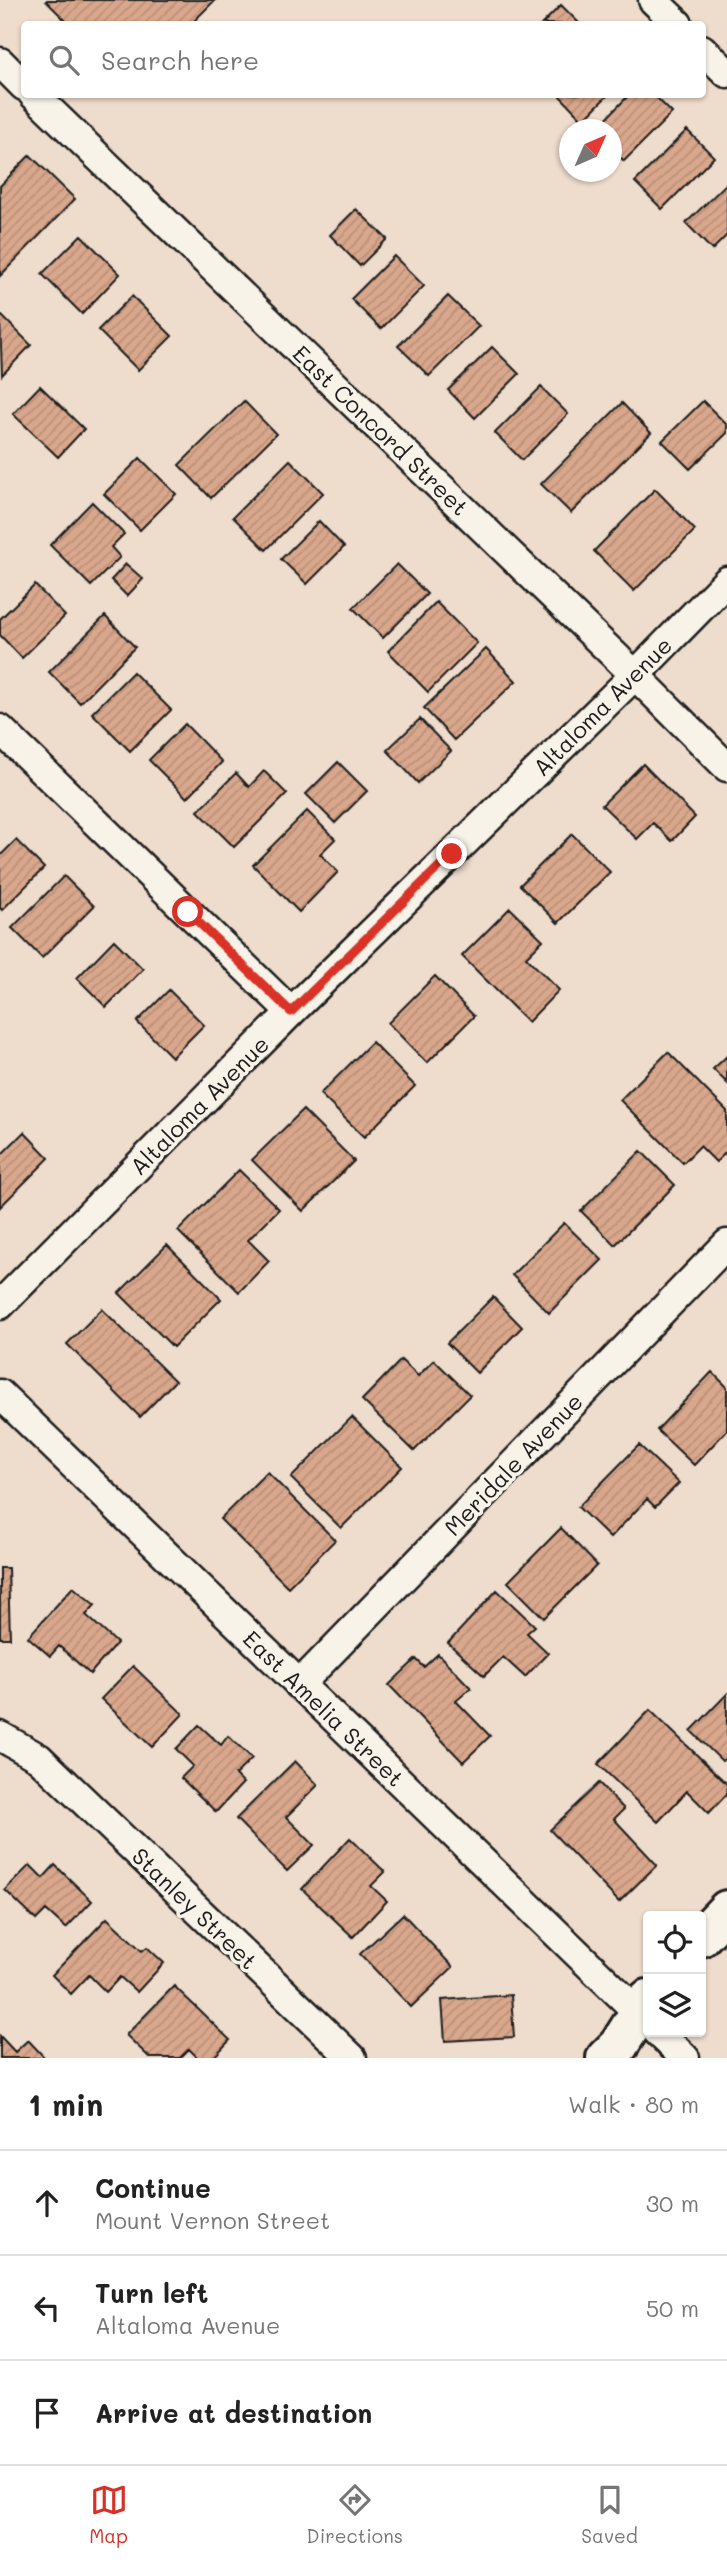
<!DOCTYPE html>
<html lang="en">
<head>
<meta charset="utf-8">
<style>
  body { margin:0; font-family:Mali,sans-serif; background:#f2f2f2; color:#222 }
  .controls { position:absolute; right:21px; bottom:21px; display:grid; overflow:hidden; border-radius:7px; box-shadow:0 2px 5px #0004 }
  .controls button { width:63px; height:63px; display:grid; place-items:center; padding:0; border:0; border-bottom:2px solid #e0e0e0; background:#fff; color:#222; font:35px sans-serif }
  .compass { position:absolute; left:559px; top:119px; width:63px; height:63px; border-radius:50%; background:#fff; box-shadow:0 2px 5px #0004; rotate:45deg }
  .stop { position:absolute; width:21px; height:21px; margin:-16px; border:5px solid #d93025; border-radius:50%; background:#fff }
  .stop.end { background:#d93025; border-color:#fff; box-shadow:0 2px 7px #0008 }
  .list { margin:0; padding:0; list-style:none }
  h2 { display:flex; justify-content:space-between; align-items:center; height:91px; margin:0; padding:0 28px; font-size:30px }
  h2 small { font-size:23px; font-weight:400; color:#767676 }
  .list li { display:grid; grid-template-columns:46px 1fr auto; gap:21px; align-items:center; box-sizing:border-box; height:105px; padding:0 28px; border-top:2px solid #e0e0e0 }
  .list b { display:block; font-size:26px; white-space:nowrap }
  .list p { margin:0; font-size:23px; white-space:nowrap; color:#767676 }
  .list em { font-size:23px; font-style:normal; color:#767676 }
  .icon { flex:none; width:38px; height:38px; fill:none; stroke:currentColor; stroke-width:2; stroke-linecap:round; stroke-linejoin:round }
  .map { position:relative; flex:none; width:727px; height:2058px; overflow:hidden }
  .search { position:absolute; background:#fff; box-shadow:0 2px 5px #0004; left:21px; right:21px; top:21px; height:77px; display:flex; align-items:center; gap:18px; box-sizing:border-box; padding:0 24px; border-radius:7px; color:#767676; font-size:26px }
  .sheet { height:406px; background:#fff }
  nav { display:flex; justify-content:space-around; align-items:center; box-sizing:border-box; height:98px; border-top:2px solid #e0e0e0; background:#fff; font-size:19px; color:#767676 }
  nav a { display:grid; justify-items:center; gap:4px }
  nav .on { color:#d93025 }
  .map>svg:first-child { display:block }
  .building { fill:url(#building-hatch); stroke:#1c1c1c; stroke-width:2 }
  .lines { fill:none; stroke-linecap:round; stroke-linejoin:round }
  .street-casing { stroke:#1c1c1c; stroke-width:33 }
  .secondary-casing { stroke:#1c1c1c; stroke-width:44 }
  .street { stroke:#f7f3e8; stroke-width:28 }
  .secondary { stroke:#f7f3e8; stroke-width:38 }
  .route { stroke:#d93025; stroke-width:9 }
  .labels { text-anchor:middle; dominant-baseline:central; stroke-width:7; stroke-linejoin:round; paint-order:stroke }
  .street-label { font-size:23px; fill:#1c1c1c; stroke:#f7f3e8 }
</style>
</head>
<body>
<div class="map">
<svg width="727" height="2058" viewBox="0 0 727 2058">
  <defs>
    <pattern id="building-hatch" width="6" height="6" patternUnits="userSpaceOnUse" patternTransform="scale(1.75)"><rect width="6" height="6" fill="#d9a78c"/><path d="M-1 1l2-2M0 6l6-6M5 7l2-2" fill="none" stroke="#ba8f78"/></pattern>
  </defs>
  <rect width="100%" height="100%" fill="#eedccc"/>
  <filter id="ink" filterUnits="userSpaceOnUse"><feTurbulence type="fractalNoise" baseFrequency=".0143" numOctaves="2"/><feDisplacementMap in="SourceGraphic" scale="14" xChannelSelector="R" yChannelSelector="G"/><feConvolveMatrix kernelMatrix="1 2 1 2 8 2 1 2 1" color-interpolation-filters="sRGB"/></filter>
  <g filter="url(#ink)">
    <!-- building -->
    <path class="building" d="M47,0H215L191,24H69L46,1Z
      M561,5L580,24H542Z
      M558,94H609L583,120Z
      M630,94H653L672,113L624,161L612,148V130H595Z
      M687,130L714,157L662,209L635,182Z
      M30,155L75,199L0,276V186Z
      M727,183V235L712,250L686,223Z
      M356,209L387,239L360,266L330,235Z
      M81,235L120,274L82,314L42,274Z
      M394,256L424,286L381,329L351,299Z
      M132,296L172,336L138,370L98,330Z
      M448,296L479,326L429,376L398,346Z
      M2,316L31,345L2,375L0,318Z
      M492,347L519,374L475,418L448,390Z
      M40,386L84,429L58,457L13,414Z
      M541,387L568,414L522,460L495,433Z
      M244,401L276,434L211,498L179,465Z
      M703,401L727,425V433L690,469L662,441Z
      M622,403L651,433L571,513L541,484Z
      M140,458L176,494L140,530L104,494Z
      M290,460L323,493L266,550L233,517Z
      M655,489L695,530L634,591L594,551Z
      M92,502L124,534L111,547L120,557L91,586L50,545Z
      M319,521L344,547L307,584L281,559Z
      M126,564L143,579L127,596L111,580Z
      M397,564L427,594L383,638L353,608Z
      M35,585L65,616L22,658L0,635V619Z
      M436,602L477,643L428,692L388,651Z
      M105,616L135,647L80,703L49,672Z
      M486,649L516,681L454,740L424,708Z
      M133,672L171,710L130,751L92,713Z
      M420,719L451,751L418,783L387,750Z
      M185,724L222,762L187,798L149,760Z
      M338,762L367,791L335,823L306,794Z
      M643,764L695,817L672,841L653,823L637,839L602,805Z
      M264,771L287,794L234,847L198,811L236,773L249,787Z
      M307,811L335,839L320,854L338,872L299,912L253,865Z
      M572,834L610,872L558,923L520,885Z
      M16,840L44,868L2,910L0,908V856Z
      M64,876L94,906L42,958L12,928Z
      M510,908L543,940L526,957L559,990L528,1022L462,956Z
      M114,940L143,969L106,1007L77,978Z
      M435,976L474,1016L427,1063L388,1023Z
      M169,990L204,1025L172,1057L137,1022Z
      M372,1042L415,1086L364,1137L320,1094Z
      M668,1052L727,1111V1151L716,1162L700,1146L683,1163L620,1100Z
      M727,1056V1083L713,1069Z
      M303,1110L354,1161L303,1211L252,1160Z
      M24,1132L49,1158L0,1207V1156Z
      M641,1151L675,1185L615,1245L581,1211Z
      M239,1170L279,1209L248,1240L269,1261L239,1292L178,1231Z
      M564,1223L602,1260L549,1313L512,1275Z
      M167,1245L221,1299L173,1347L119,1293Z
      M493,1297L522,1327L477,1373L447,1343Z
      M102,1309L175,1381L140,1417L67,1344Z
      M401,1360L418,1376L434,1360L470,1395L414,1451L362,1400Z
      M712,1372L727,1387V1430L694,1465L657,1430Z
      M352,1417L402,1467L341,1528L291,1478Z
      M639,1445L679,1483L655,1507L647,1499L610,1538L578,1507Z
      M267,1472L335,1540L288,1587L220,1519Z
      M561,1528L597,1565L544,1618L508,1582Z
      M0,1568H8L10,1638H0Z
      M73,1587L95,1605L86,1615L117,1643L90,1674L59,1646L50,1656L28,1637Z
      M497,1590L535,1626L527,1633L548,1653L525,1677L503,1657L484,1676L448,1643Z
      M438,1654L471,1688L456,1701L490,1736L463,1762L389,1685L416,1659L424,1667Z
      M133,1666L183,1714L152,1747L101,1699Z
      M727,1694V1757L722,1761L691,1731Z
      M650,1710L727,1784V1794L709,1813L687,1791L658,1822L598,1764Z
      M199,1725L221,1745L228,1736L252,1758L235,1775L243,1783L216,1812L181,1778L193,1766L176,1749Z
      M295,1761L318,1785L286,1817L314,1845L287,1871L236,1819Z
      M599,1783L624,1809L614,1819L657,1865L619,1902L550,1830Z
      M350,1838L385,1872L371,1886L387,1901L353,1937L302,1889Z
      M30,1865L43,1878L55,1865L92,1901L66,1928L46,1910L36,1920L5,1890Z
      M403,1914L453,1967L411,2007L360,1954Z
      M107,1918L142,1951L147,1947L164,1963L137,1992L120,1977L106,1992L89,1975L71,1994L52,1975Z
      M174,1986L230,2040L213,2058H198L189,2049L180,2058H150L126,2035Z
      M511,1995L514,2037L445,2041L442,2000Z
      M0,2036L15,2052L28,2040L45,2058H0Z"/>
    <g class="lines">
      <defs>
        <path id="street" d="M653,0L678,24
          M702,49L727,73
          M0,62L24,86
          M33,94L635,675L727,767
          M0,729L291,1012
          M0,1305L291,1012L635,675L727,581
          M0,1394L648,2022
          M299,1685L727,1244
          M0,1736L39,1758L352,2058
          M658,2032L685,2058"/>
        <path id="secondary" d="M701,1937L727,1910
          M606,2058L619,2045L648,1999"/>
      </defs>
      <!-- street casing -->
      <use href="#street" class="street-casing"/>
      <!-- secondary casing -->
      <use href="#secondary" class="secondary-casing"/>
      <!-- street -->
      <use href="#street" class="street"/>
      <!-- secondary -->
      <use href="#secondary" class="secondary"/>
    </g>
  </g>
  <g class="lines" filter="url(#ink)">
    <!-- route -->
    <path class="route" d="M188,912L291,1012L452,854"/>
  </g>
  <g class="labels">
    <!-- street labels -->
    <g class="street-label">
      <text transform="translate(381 430) rotate(44)">East Concord Street</text>
      <text transform="translate(602 706) rotate(-45)">Altaloma Avenue</text>
      <text transform="translate(199 1105) rotate(-45)">Altaloma Avenue</text>
      <text transform="translate(513 1464) rotate(-46)">Meridale Avenue</text>
      <text transform="translate(324 1708) rotate(44)">East Amelia Street</text>
      <text transform="translate(195 1908) rotate(44)">Stanley Street</text>
    </g>
  </g>
</svg>
<div class="controls">
<button><svg class="icon" aria-label="locate" viewBox="0 0 24 24"><circle cx="12" cy="12" r="6"/><path d="M12 2v4M12 18v4M2 12h4M18 12h4"/></svg></button>
<button><svg class="icon" aria-label="layers" viewBox="0 0 24 24"><path d="M12 4l9 5-9 5-9-5zM3 14l9 5 9-5"/></svg></button>
</div>
<svg class="compass" viewBox="-18 -18 36 36"><path d="M0-13l5 13h-10z" fill="#e53935"/><path d="M0 13l5-13h-10z" fill="#767676"/></svg>
<div class="stop" style="left:188px;top:912px"></div>
<div class="stop end" style="left:452px;top:854px"></div>
<div class="search"><svg class="icon" aria-label="search" viewBox="0 0 24 24"><circle cx="10" cy="10" r="6"/><path d="M15 15l6 6"/></svg>Search here</div>
</div>
<section class="sheet">
<h2>1 min<small>Walk · 80 m</small></h2>
<ul class="list">
<li><svg class="icon" aria-label="ahead" viewBox="0 0 24 24"><path d="M12 20V5M6 11l6-6 6 6"/></svg><div><b>Continue</b><p>Mount Vernon Street</p></div><em>30 m</em></li>
<li><svg class="icon" aria-label="left" viewBox="0 0 24 24"><path d="M17 20v-9H6M10 6l-5 5 5 5"/></svg><div><b>Turn left</b><p>Altaloma Avenue</p></div><em>50 m</em></li>
<li><svg class="icon" aria-label="arrive" viewBox="0 0 24 24"><path d="M6 21V4h12l-3 4 3 4H6"/></svg><div><b>Arrive at destination</b></div></li>
</ul>
</section>
<nav>
<a class="on"><svg class="icon" aria-label="map" viewBox="0 0 24 24"><path d="M3 6l6-2 6 2 6-2v14l-6 2-6-2-6 2zM9 4v14M15 6v14"/></svg>Map</a>
<a><svg class="icon" aria-label="directions" viewBox="0 0 24 24"><path d="M12 3l9 9-9 9-9-9zM9 14v-3h6M13 9l2 2-2 2"/></svg>Directions</a>
<a><svg class="icon" aria-label="saved" viewBox="0 0 24 24"><path d="M7 4h10v16l-5-4-5 4z"/></svg>Saved</a>
</nav>
</body>
</html>
